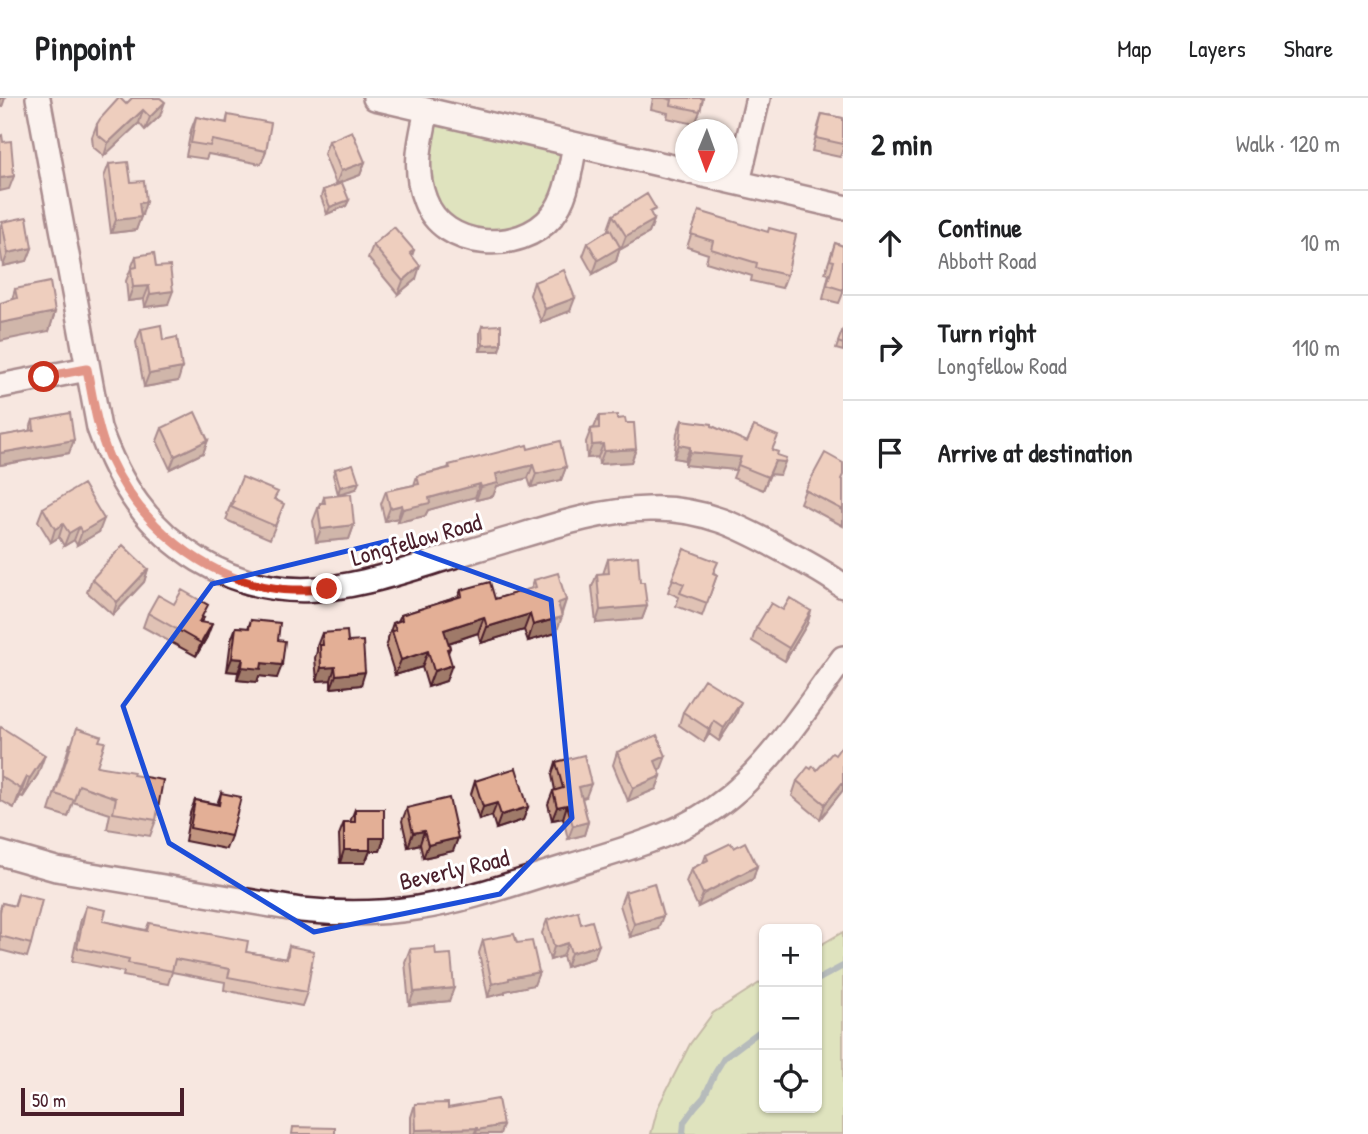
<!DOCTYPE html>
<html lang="en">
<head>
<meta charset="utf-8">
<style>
  body { margin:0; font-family:"Patrick Hand",sans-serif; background:#f2f2f2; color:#202124 }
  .controls { position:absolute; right:21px; bottom:21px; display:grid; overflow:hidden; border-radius:10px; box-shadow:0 2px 5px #0004 }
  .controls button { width:63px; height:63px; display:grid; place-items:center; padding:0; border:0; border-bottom:2px solid #e0e0e0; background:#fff; color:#202124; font:35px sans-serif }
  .compass { position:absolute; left:675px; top:21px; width:63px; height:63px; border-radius:50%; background:#fff; box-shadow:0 2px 5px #0004; rotate:181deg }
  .scale { position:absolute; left:21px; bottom:18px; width:163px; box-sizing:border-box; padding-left:7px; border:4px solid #4a1f2b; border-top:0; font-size:19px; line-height:24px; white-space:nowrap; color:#4a1f2b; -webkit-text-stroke:5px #fff; paint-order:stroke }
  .stop { position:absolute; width:21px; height:21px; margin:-16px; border:5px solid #c8321e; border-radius:50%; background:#fff }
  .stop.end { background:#c8321e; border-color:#fff; box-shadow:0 2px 7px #0008 }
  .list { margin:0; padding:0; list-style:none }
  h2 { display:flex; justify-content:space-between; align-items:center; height:91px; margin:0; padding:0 28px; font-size:30px }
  h2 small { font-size:23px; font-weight:400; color:#757577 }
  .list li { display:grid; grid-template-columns:46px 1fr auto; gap:21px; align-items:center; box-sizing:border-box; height:105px; padding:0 28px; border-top:2px solid #e0e0e0 }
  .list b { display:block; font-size:26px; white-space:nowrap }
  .list p { margin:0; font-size:23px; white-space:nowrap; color:#757577 }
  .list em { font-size:23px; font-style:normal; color:#757577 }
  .icon { flex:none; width:38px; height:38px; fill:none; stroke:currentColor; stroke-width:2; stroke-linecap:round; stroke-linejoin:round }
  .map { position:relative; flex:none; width:843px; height:1036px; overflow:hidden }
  header { display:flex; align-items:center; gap:42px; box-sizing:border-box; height:98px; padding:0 35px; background:#fff; border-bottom:2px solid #e0e0e0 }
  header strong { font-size:33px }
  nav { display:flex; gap:38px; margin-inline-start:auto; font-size:24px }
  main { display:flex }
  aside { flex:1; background:#fff }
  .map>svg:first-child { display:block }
  .green { fill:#c1de96; stroke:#867e60; stroke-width:2 }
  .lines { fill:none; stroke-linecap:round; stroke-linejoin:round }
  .stream { stroke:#66858f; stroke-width:6 }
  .street-casing { stroke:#4a1f2b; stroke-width:28 }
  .street { stroke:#fff; stroke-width:23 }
  .wall { fill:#c39681; stroke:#4a1f2b; stroke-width:2 }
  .shaded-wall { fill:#9f7a69; stroke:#4a1f2b; stroke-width:2 }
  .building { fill:#e3af96; stroke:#4a1f2b; stroke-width:2 }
  .route { stroke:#c8321e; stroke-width:9 }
  .marked { fill:none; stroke:#1d4ed8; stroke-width:5; stroke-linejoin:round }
  .labels { text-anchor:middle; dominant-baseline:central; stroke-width:6; stroke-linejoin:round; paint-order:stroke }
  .street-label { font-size:24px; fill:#4a1f2b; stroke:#fff }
</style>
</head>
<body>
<header>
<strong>Pinpoint</strong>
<nav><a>Map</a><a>Layers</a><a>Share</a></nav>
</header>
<main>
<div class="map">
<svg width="843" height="1036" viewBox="0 0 843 1036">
  <rect width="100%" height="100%" fill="#f7e7e0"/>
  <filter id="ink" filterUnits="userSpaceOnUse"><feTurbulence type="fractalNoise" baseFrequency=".0143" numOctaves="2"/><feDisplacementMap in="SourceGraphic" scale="14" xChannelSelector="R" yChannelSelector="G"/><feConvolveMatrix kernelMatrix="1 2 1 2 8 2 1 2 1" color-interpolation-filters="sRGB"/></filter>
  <g filter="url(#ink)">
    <!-- green -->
    <path class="green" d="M427,12L575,47L560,104L506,143L432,116Z
      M843,834V1036H651L658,1009L690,946L713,915L764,882V1010H817V849Z"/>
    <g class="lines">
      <!-- stream -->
      <path class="stream" d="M817,882L843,868
        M683,1036L684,1024L695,1009L704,999L715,975L724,960L764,930"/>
      <defs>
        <path id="street" d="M38,0L99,330C119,386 147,430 199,462C277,509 343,492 424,467C456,457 488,448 520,438C562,425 605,412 649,411C703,409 743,430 788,455C807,465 826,475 843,488
          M375,0L685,72
          M427,12C420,43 413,72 425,102C443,152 520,157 552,118C568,99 570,70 575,47
          M691,74L843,109
          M738,84L758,0
          M0,288L87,271
          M0,755L56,771L301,812C339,816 378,816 417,810C469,802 520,783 570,768C626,751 683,737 729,699C772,664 810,605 843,560"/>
      </defs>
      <!-- street casing -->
      <use href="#street" class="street-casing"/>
      <!-- street -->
      <use href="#street" class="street"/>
    </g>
    <!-- wall -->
    <path class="wall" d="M653,0H703L700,13L695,26L667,20L668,15L651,11Z
      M126,6L160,18L145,32L139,25L104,58L93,49L92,39L97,26Z
      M822,16L843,20V51L840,59L812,53L818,29Z
      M228,17L266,53L261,66L208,56L206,61L186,58L191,32L196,19L226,25Z
      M329,43L365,64L360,77L336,86L324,56Z
      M109,66L131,84L142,117H141L136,132L111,135L104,79Z
      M323,92L349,102L346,108L327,116L321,99Z
      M699,113L787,177L782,190L751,183L752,178L706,164L708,156L687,149Z
      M613,117L653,119L654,122L649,135L621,151L620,150L616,163L593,176L583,158L588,145L609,132L608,131Z
      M2,124L32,150L27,163L3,168L0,150V130Z
      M835,145L843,148V195L839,205L823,201L829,176L825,175Z
      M373,147L414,152L412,158L416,181L398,196L368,160Z
      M136,158L156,169L168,206L145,209L144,201L128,203L126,183Z
      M534,184L570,213L541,224L530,197Z
      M15,191L55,214L49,233L12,202Z
      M482,228L499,253H480V234Z
      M141,231L163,242L178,283L144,289L136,244Z
      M843,231V253L836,251Z
      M599,318L617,321L626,325L636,351L631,364L599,366L598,359L587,360L586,344L591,331L594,330Z
      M33,322L69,355L0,367V338L29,333Z
      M682,322L712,328L747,344L773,352L777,357L780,377L770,376L763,392L733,380L736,372L685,367V362L674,360L677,335Z
      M162,330L208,342L203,355L170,371L157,343Z
      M528,351L566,369L561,382L531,389L528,380L497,388L493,398L476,402L475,399L428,412L425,418L398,424V420L385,423L381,406L386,393L414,387L417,378L448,370L449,367Z
      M335,371L356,391L338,396L333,377Z
      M843,382V428L800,405L805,392Z
      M324,399L354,427L349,441L316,444L313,423L320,405H322Z
      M275,401L279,419L270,441L226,422L228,417L227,416L232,403Z
      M43,410L99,434L77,447L74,442L64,448L59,439L51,444L38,423Z
      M684,451L717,477L702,518L676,508L679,499L668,494Z
      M608,461L640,484L647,508L642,521L596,525L592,489L597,476H603Z
      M148,471L144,484L113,517L87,494L92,481Z
      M534,482L566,502L556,535L528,543L524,532L481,545L478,535L449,545L450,550L448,555L446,583L428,589L422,569L395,577L386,549L388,543V540L393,525L398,523L401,517L458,499L461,492L495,501L531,491Z
      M174,506L204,520L201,524L207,539L196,558L143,529L148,515Z
      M783,512L811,513L807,526L785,563L752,543L756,530Z
      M251,522L278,542L277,580L259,578L257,584L237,582L238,574L227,573L231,542L236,529L248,530Z
      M322,535L348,544L361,587L331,590V582L317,583L315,560L317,553V548Z
      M683,614L736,617L719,643L709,636L704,644L679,627Z
      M0,631L38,676L23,699L20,698L14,710L0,702Z
      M99,643L97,668L133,677L156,722L150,738L107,731L110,716L73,704L68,719L49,713L70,646Z
      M617,654L661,671L659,672L661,678L656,691L628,703L613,667Z
      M835,657L843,692L820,721L792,698L797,683L811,671L817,672Z
      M556,664L586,699L582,700L588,724L584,737L568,741L563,720L552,722L548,706L553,693L555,692L552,677Z
      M475,683L528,709L523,722L496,731L492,718L479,722L471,696Z
      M221,695L231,738L226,751L185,743L190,715L195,702L217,706Z
      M407,710L458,740L453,753L423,760L420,746L408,749L402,723Z
      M355,711L384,740L380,753H370L365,765H340L339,737L344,724H350Z
      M734,750L757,768L753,781L698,809L686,784L691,771L703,765L706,757Z
      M625,794L658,831L630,839L620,807Z
      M18,796L31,846L27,859L0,852V811L2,805L14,808Z
      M86,808L103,823L146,832L149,825L246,854L285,861L289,848L307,894L302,908L224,892L225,884L172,874L168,886L123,878L124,874L72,863L81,821Z
      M547,822L581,826L594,860L566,869L563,858L550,862L542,835Z
      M483,842L517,845L539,874L534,887L505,893V895L488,899L479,855Z
      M410,851L436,857L449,903L409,907L405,864Z
      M415,1006L448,1010L500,1036H411V1019Z"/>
    <!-- shaded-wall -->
    <path class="shaded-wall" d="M0,0H5L2,9H0Z
      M165,4L160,18L145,32L150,19Z
      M143,12L139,25L104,58L108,45Z
      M365,64L360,77L336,86L341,73Z
      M14,78L9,91L0,93V80Z
      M349,102L346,108L327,116L330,109Z
      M146,104L142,117L134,118L139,105Z
      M141,119L136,132L111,135L116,122Z
      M654,122L649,135L621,151L626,138Z
      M620,149L616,163L593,176L598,162Z
      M32,150L27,163L3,168L8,155Z
      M420,168L416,181L398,196L403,183Z
      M149,188L144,201L128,203L133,189Z
      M173,193L168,206L145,209L150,196Z
      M575,200L570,213L541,224L545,211Z
      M55,214L49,233L0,243V225Z
      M501,246L499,253H480L483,247Z
      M182,270L178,283L144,289L149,276Z
      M74,342L69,355L0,367V355Z
      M208,342L203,355L170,371L175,358Z
      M603,346L598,359L587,360L592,347Z
      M679,347L690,349L685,362L674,360Z
      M636,351L631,364L599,366L604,353Z
      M690,354L741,359L736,372L685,367Z
      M775,363L785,364L780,377L770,376L763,392Z
      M533,367L528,380L497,388L493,398L476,402L481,389L496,376Z
      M566,369L561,382L531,389L536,376Z
      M359,384L356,391L338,396L340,389Z
      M480,386L475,399L428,412L425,418L398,424L403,411L429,400Z
      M402,407L398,420L385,423L390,410Z
      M104,421L99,434L77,447L82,434Z
      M63,426L59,439L51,444L55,431Z
      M354,427L349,441L316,444L321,431Z
      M79,429L74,442L64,448L69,435Z
      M148,471L144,484L113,517L117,504Z
      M566,502L560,518L558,505Z
      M647,508L642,521L596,525L600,512Z
      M811,513L807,526L785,563L789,550Z
      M530,516L524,532L481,545L487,529Z
      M484,519L478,535L439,548L444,532Z
      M562,519L556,535L528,543L533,527Z
      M212,526L207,539L196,558L201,545Z
      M428,553L422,569L395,577L401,562Z
      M232,560L243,561L238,574L227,573Z
      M262,565L282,567L277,580L259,578L257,584L237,582L242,569Z
      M452,567L446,583L428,589L434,573Z
      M335,569L331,582L317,583L321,570Z
      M365,574L361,587L331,590L336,577Z
      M741,604L736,617L719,643L724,630Z
      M714,623L709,636L704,644L709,631Z
      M45,657L38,676L23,699L30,680Z
      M666,658L661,671L650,676L655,663Z
      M661,678L656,691L628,703L633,690Z
      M27,679L20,698L14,710L21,691Z
      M843,684V692L820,721L825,706Z
      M591,686L586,699L575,702L579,689Z
      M497,705L492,718L479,722L483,709Z
      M567,707L563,720L552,722L557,709Z
      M528,709L523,722L496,731L501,717Z
      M588,724L584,737L568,741L573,728Z
      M424,733L420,746L408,749L413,735Z
      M370,740H384L380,753H370L365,765H340L344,752Z
      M458,740L453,753L423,760L428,747Z
      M757,768L753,781L698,809L703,796Z
      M663,818L658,831L630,839L634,826Z
      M568,845L563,858L550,862L554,849Z
      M599,847L594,860L566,869L571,855Z
      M539,874L534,887L505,893V895L488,899L492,886L509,880Z
      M454,890L449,903L409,907L414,894Z
      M503,1027L500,1036H476L477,1032Z
      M477,1030L474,1036H414L416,1032Z"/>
    <!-- building -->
    <path class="building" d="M119,0H120L126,6L132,0H160L165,4L150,19L143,12L108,45L97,36V26L100,21Z
      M665,0H703L700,13L671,7L672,2Z
      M822,16L843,20V46L816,40Z
      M228,17L271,25L266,53L212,42L210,48L191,45L196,19L227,25Z
      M352,33L365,64L341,73L329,43Z
      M2,37L3,44L11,43L14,78L0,80V38Z
      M128,64L131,84L144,83L146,104L139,105L141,119L116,122L109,66Z
      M342,85L349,102L330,109L323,92Z
      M647,96L656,111L650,114L654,122L626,138L613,117Z
      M699,113L768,134L769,130L796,137L787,177L756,170L757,165L711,151L713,143L691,136Z
      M27,119L32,150L8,155L2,124Z
      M394,129L414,152L410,155L420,168L403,183L373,147Z
      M610,131L620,149L598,162L588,145Z
      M835,145L843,148V192L827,187L834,163L830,162Z
      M154,155L156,169L170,168L173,193L150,196L149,188L133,189L131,170L137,169L136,158Z
      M564,172L575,200L545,211L534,184Z
      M50,184L55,214L0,225V205L17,200L15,191Z
      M161,227L163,242L177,239L182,270L149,276L141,231Z
      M501,227V246L483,247L482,228Z
      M843,231V246L838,244Z
      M195,314L208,342L175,358L162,330Z
      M70,315L74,342L0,355V338L34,332L33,322Z
      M617,317V321L625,320L626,325H634L636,351L604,353L603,346L592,347L591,331L599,330V318Z
      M682,322L712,326V328L747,344L754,328L778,338L772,352L778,354L777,357L786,360L785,364L775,363L768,379L738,367L741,359L690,354V349L679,347Z
      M560,343L566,369L536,376L533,367L496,376L498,385L481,389L480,386L429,400L430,405L403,411L402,407L390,410L386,393L419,386L417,378L450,370L449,367L527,347L528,351Z
      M825,355L843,365V377L841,381L843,383V412L805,392Z
      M353,366L359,384L340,389L335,371Z
      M242,379L278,394L274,401L284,406L275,428L231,409L234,404L232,403Z
      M83,386L104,421L82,434L79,429L69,435L63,426L55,431L43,410Z
      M351,396L354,427L321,431L318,410H320V405H325L324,399Z
      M123,447L148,471L117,504L92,481Z
      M684,451L718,464L713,475L717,477L707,505L680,495L684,486L672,481Z
      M638,458L640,484H644L647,508L600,512L597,476L609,475L608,461Z
      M558,475L566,502L558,505L562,519L533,527L530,516L487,529L484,519L444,532L450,550L447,551L452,567L434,573L428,553L401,562L392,533L396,532L393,525L402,522L401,517L462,498L461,492L490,484L495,501L536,489L534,482Z
      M182,492L208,507L199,524L212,526L201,545L148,515L158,497L174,506Z
      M790,500L811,513L789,550L756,530L771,505L783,512Z
      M251,522L280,525L278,542L285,543L282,567L262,565L261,571L242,569L243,561L232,560L236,529L249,530Z
      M347,533L348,544L363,543L365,574L336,577L335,569L321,570L320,547H323L322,535Z
      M704,581L741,604L724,630L714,623L709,631L683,614Z
      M1,629L45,657L30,680L27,679L21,691L0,678V631Z
      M77,630L101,638L99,643L105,644L97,668L134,674L133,677L163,682L156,722L113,715L116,700L79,687L74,702L55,696Z
      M657,637L666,658L655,663L661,678L633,690L617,654Z
      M843,646V684L825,706L797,683L808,669L811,671L813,668L817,672L832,655L835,657Z
      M584,657L591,686L579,689L588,724L573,728L567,707L557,709L553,693L563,690L556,664Z
      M516,670L528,709L501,717L497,705L483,709L475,683Z
      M221,695L241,699L231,738L190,730L195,702L219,707Z
      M449,700L458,740L428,747L424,733L413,735L407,710Z
      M355,711H384V740H370V752H344V724H355Z
      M745,744L757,768L703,796L691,771L708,762L706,757L731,745L734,750Z
      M654,785L663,818L634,826L625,794Z
      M18,796L42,802L31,846L0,838V814L2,805L15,808Z
      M86,808L106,812L103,823L147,833L149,825L248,843L246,854L287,861L289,848L314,853L307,894L228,879L230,871L175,861L172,873L128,865L129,861L77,850Z
      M578,813L581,826L592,823L599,847L571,855L568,845L554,849L547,822Z
      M514,836L517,845L532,843L539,874L509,880V882L492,886L483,842Z
      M435,849L436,857L451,856L454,890L414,894L410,851Z
      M498,1001L503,1027L477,1032V1030L416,1032L415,1006L448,1005V1010Z
      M293,1029L335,1030V1036H292Z"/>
  </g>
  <g class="lines" filter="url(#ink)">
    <!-- route -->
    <path class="route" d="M44,279L87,271C93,301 97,331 109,359C140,427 204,481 279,491C295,493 311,492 327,491"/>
  </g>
  <!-- marked area -->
  <path d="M0 0H843V1036H0ZM388,443L551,502L572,720L500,796L314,834L169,745L123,608L212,486Z" fill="#f7e7e0" fill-opacity=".55" fill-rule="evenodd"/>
  <path class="marked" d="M388,443L551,502L572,720L500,796L314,834L169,745L123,608L212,486Z"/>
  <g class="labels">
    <!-- street labels -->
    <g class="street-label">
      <text transform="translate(416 441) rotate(-16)">Longfellow Road</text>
      <text transform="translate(454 771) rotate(-13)">Beverly Road</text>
    </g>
  </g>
</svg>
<div class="controls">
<button>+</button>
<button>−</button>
<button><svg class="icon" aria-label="locate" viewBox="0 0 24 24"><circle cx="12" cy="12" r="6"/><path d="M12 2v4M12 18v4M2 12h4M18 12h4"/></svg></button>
</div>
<svg class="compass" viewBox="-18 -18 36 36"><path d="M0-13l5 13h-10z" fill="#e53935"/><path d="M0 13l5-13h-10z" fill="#757577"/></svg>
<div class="scale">50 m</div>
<div class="stop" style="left:44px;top:279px"></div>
<div class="stop end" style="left:327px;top:491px"></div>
</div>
<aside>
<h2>2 min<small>Walk · 120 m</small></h2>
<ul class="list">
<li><svg class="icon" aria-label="ahead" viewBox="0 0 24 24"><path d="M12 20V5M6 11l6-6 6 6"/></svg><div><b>Continue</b><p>Abbott Road</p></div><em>10 m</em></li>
<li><svg class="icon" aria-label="right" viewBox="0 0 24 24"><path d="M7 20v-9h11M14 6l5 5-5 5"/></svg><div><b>Turn right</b><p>Longfellow Road</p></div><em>110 m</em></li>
<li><svg class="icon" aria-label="arrive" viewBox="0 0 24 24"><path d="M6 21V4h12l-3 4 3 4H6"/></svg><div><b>Arrive at destination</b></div></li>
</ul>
</aside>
</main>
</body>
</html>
